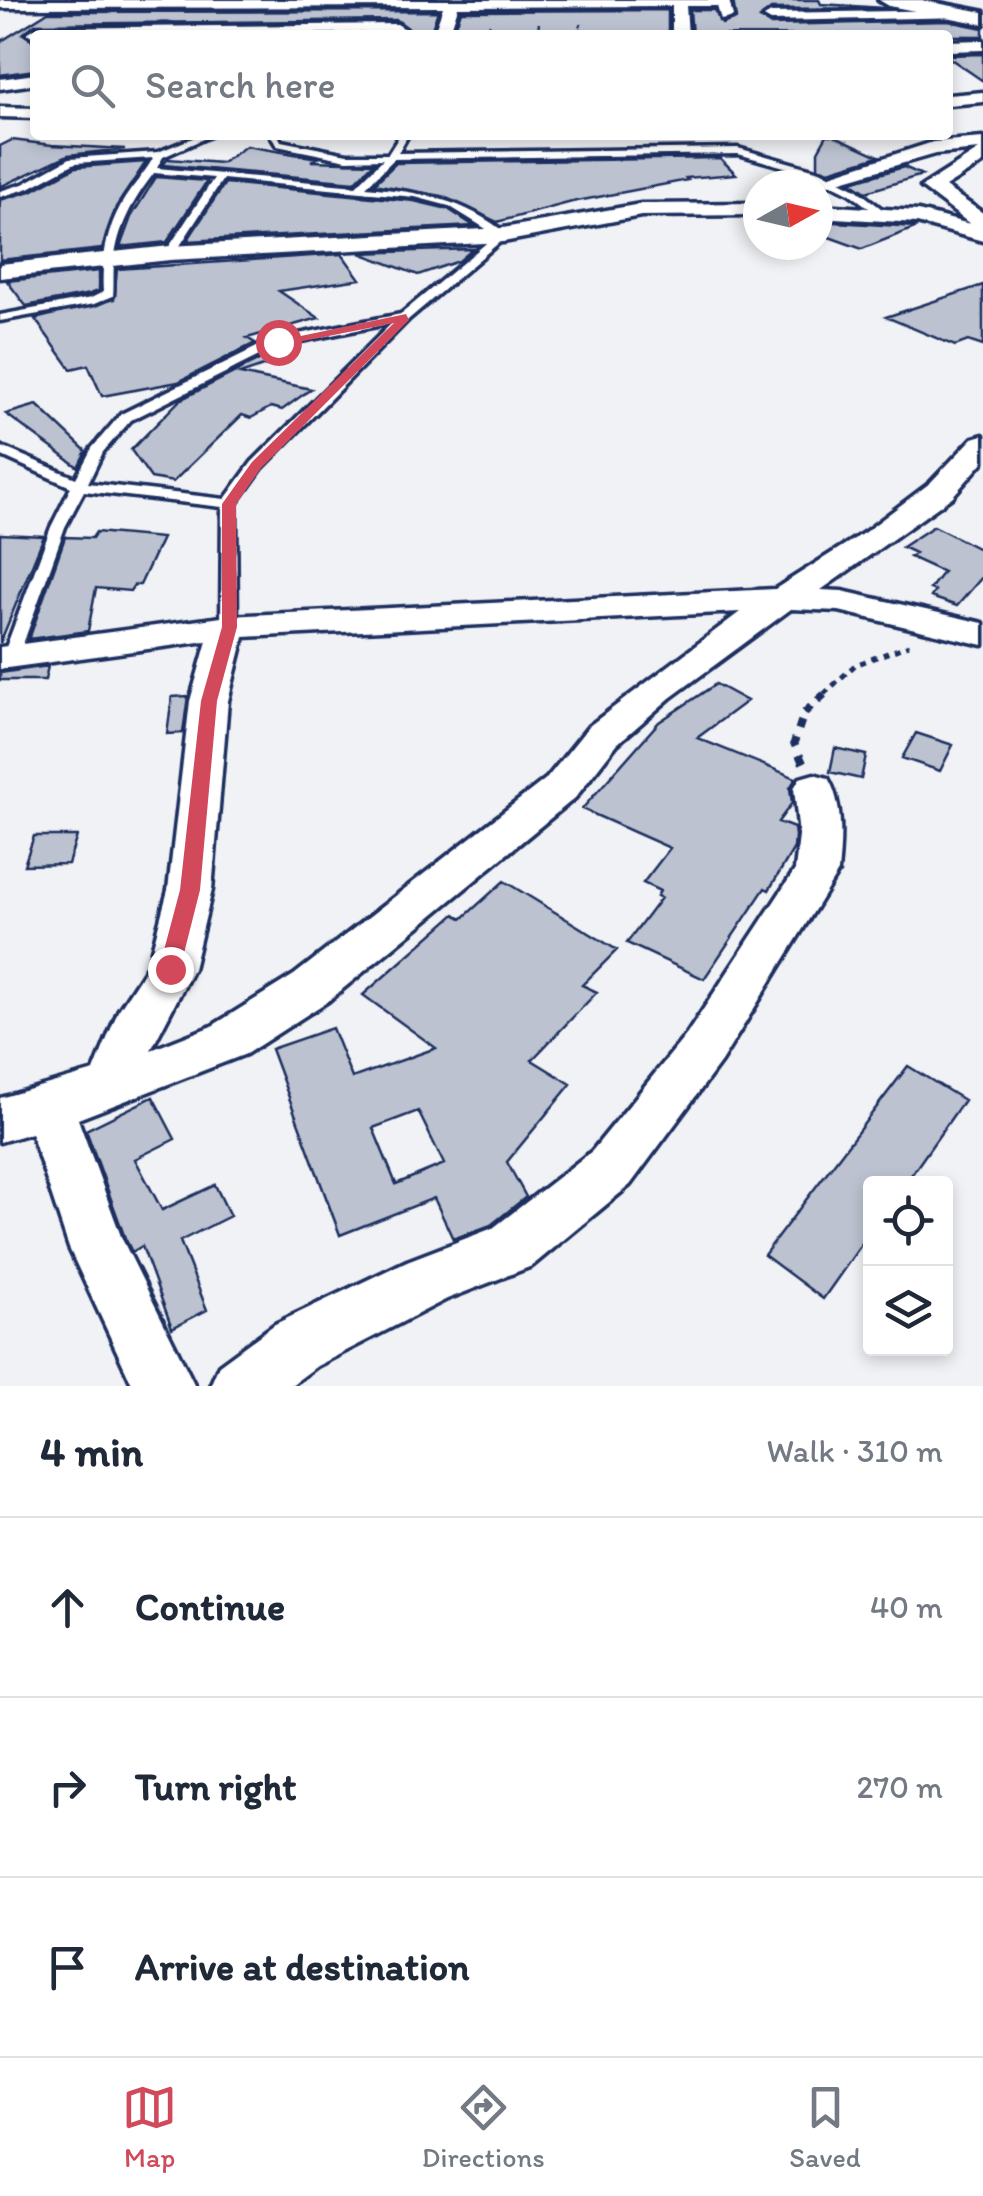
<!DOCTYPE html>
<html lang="en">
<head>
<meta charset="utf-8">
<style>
  body { margin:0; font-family:Itim,sans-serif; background:#f6f6f7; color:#1f2937 }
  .controls { position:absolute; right:30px; bottom:30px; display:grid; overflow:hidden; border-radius:10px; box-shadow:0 5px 15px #0003 }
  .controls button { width:90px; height:90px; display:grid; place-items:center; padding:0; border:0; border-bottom:2px solid #e0e1e3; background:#fff; color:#1f2937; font:50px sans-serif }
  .compass { position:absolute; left:743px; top:170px; width:90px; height:90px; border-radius:50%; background:#fff; box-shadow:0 5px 15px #0003; rotate:82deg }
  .stop { position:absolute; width:30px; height:30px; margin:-22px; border:8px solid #d1495b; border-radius:50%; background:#fff }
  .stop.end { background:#d1495b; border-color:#fff; box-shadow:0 2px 10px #0008 }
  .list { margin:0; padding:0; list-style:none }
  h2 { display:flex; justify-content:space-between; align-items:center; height:130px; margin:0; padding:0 40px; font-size:42px }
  h2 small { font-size:32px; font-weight:400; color:#747a83 }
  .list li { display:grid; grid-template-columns:65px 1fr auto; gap:30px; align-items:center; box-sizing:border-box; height:180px; padding:0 40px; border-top:2px solid #e0e1e3 }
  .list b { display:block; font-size:38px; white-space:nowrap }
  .list em { font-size:32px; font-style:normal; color:#747a83 }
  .icon { flex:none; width:55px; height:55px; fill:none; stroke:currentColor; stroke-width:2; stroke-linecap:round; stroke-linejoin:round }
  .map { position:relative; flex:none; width:983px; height:1386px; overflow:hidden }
  .search { position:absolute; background:#fff; box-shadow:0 5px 15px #0003; left:30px; right:30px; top:30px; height:110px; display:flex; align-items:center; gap:25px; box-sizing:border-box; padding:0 35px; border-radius:10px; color:#747a83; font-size:38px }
  .sheet { height:670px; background:#fff }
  nav { display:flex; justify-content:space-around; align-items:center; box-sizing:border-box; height:140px; border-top:2px solid #e0e1e3; background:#fff; font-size:28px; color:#747a83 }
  nav a { display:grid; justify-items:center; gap:5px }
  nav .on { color:#d1495b }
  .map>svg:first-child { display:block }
  .building { fill:#bcc2d0; stroke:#1b2f5e; stroke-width:2.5; fill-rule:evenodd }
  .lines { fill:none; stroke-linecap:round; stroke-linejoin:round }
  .lane-casing { stroke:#1b2f5e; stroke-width:7 }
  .street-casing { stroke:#1b2f5e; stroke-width:7 }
  .secondary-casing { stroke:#1b2f5e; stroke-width:8 }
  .path-far2 { stroke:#1b2f5e; stroke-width:2.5; stroke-dasharray:4 4; stroke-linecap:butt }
  .path-far1 { stroke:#1b2f5e; stroke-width:5; stroke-dasharray:6 6; stroke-linecap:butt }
  .path { stroke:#1b2f5e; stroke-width:8; stroke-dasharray:9 9; stroke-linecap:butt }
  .lane { fill:#fff; fill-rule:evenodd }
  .street { fill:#fff; fill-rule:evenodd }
  .secondary { fill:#fff; fill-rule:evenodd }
  .route { fill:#d1495b }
</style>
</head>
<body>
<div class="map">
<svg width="983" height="1386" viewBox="0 0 983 1386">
  <rect width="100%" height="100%" fill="#f1f2f5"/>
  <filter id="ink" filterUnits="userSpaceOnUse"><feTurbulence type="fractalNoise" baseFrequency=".01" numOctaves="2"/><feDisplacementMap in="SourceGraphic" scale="20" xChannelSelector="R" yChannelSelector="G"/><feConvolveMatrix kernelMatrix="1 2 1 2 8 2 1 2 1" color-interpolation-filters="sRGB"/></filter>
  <g filter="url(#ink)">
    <!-- building -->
    <path class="building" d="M733,0H819L821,4L884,8L771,9L760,18L771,25L948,21L983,28V36L692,35L690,10H714L722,24L736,19Z
      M668,10V35L453,34L461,11Z
      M438,11L430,35H404L409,29L397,20L35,24L23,34L35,42V70L0,75V42L48,12Z
      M983,54V81L948,57V55Z
      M827,135H833L879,156L829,171L818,167V151Z
      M12,140L52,145L125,149L68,155L0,187V146Z
      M246,146L318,158L311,161L374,163L355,182L163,165L168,159L222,163Z
      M720,158L736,174L686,178L688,180L572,202L497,222L442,196L374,184L396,163Z
      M146,162L116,207L102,249L0,260V200L31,191L76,167Z
      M904,167L922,175L866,192L851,182Z
      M156,177L207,181L167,242L120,247L131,217Z
      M225,183L414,201L448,209L474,226L187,241Z
      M818,221L916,227H917L862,249L818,233Z
      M473,249L459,261L418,275L360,253Z
      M342,254L360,279L279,291L319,318L247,338L255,343L178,382L102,396L88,365L71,369L35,319L114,299L117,269Z
      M99,271V290L90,294L26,306L7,281Z
      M983,285V346L968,341L955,346L886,317Z
      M271,354L281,360L240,374L311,389L282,410L271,407L251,418L242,415L173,482L151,478L131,450L180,400Z
      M37,405L86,451L78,467L6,414Z
      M934,526L983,551V576L957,606L931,597L935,591L930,589L943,572L910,557L915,553L902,547Z
      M96,532L162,538L140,585H134L130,591L96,588L88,631L29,639L65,537L92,538Z
      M0,534L44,536L0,643Z
      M48,666L45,680H0V673Z
      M716,684L747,701L697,738L796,778L790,788L792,803L778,822L794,828L795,836L794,848L769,890L765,888L704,979L627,943L661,898L657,896L660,891L643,883L670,848L582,809L659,722Z
      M188,696L183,733L167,734L172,697Z
      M916,733L953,745L940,771L902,758Z
      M835,748L866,755L861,779L830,772Z
      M34,836H77L68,864L24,865Z
      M504,881L617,950L582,985L597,992L532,1060L571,1084L507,1162L526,1197L491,1225L453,1239L434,1198L340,1235L271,1049L332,1028L352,1078L436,1048L363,995L455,914L462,919ZM418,1111L444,1164L396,1184L373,1128Z
      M908,1066L964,1100L905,1184H870V1232L823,1299L764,1255Z
      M153,1097L175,1139L135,1159L162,1210L215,1185L230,1216L180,1241L207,1310L172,1328L142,1246L132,1252L125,1238L86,1130Z"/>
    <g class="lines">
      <defs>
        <path id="lane" d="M200,135H212L163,157L157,168L356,186L383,159L347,160L277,146L270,135H278L281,141L347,154H388L400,135H408L398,153L738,148L820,171L856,189L890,215L881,217L849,193L813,175L738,154L394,159L366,187C421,192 464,199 508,235L409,319L262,468L236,504L237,627L235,630H223L221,627L222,507L84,491L65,527L18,658L16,662H4L2,658L51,527L71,487L0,455V446L76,478L92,448L121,414L273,339L401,314L496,235L449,206L415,197L223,179L174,255L170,256L165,253L214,178L154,173C132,202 118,227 114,263C113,274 114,286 113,296L94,304L0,321V315L91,298L103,292C101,260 107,226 125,198C134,184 145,173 153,158L75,163L29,188L0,197V191L23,184L70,158L158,152ZM392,323L252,462L225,499L88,483L103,452L131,420L281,345Z"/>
        <path id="street" d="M0,0H729L733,17L721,20L717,6H686L688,35H672V6L458,7L449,35H433L443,7L0,8Z
          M964,10L969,11V17L771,21L764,17L771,13Z
          M397,24L405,29L402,32L35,38L27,33L35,28Z
          M983,40V50L948,51V41Z
          M35,74V84L0,89V79Z
          M983,92V102L948,105V95Z
          M0,107L35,108V118L0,117Z
          M983,138V163L945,187L983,213V241L917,223L818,217V205L918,211L970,224L921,187L979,150L935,154L828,185L818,179L933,142Z
          M758,203V215L641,216L503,242L170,260L0,278V264L170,246L503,228L641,204Z
          M983,435V462L952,497L821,590L842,591L983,623V645L839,611L791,609L670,698L617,744L575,798L328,1001L246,1054L78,1119L122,1239L195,1386H133L69,1248L31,1133L0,1142V1098L94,1071L118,1011L148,965L168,890L190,701L207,641L0,669V647L229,616L775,589L865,532L930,483L973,438ZM740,612L589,726L547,778L294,975L212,1026L151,1050L193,969L212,890L228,701L244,637Z
          M814,774L828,778C844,805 841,842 838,872L721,1062L630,1185L532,1266L447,1299L317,1366L290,1386H210L219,1365L275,1324L407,1261L493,1228L592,1151L687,1034L795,870L799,836L794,788L800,778Z"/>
        <path id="secondary" d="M879,0H921L983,12V24L889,6Z"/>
      </defs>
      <!-- lane casing -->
      <use href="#lane" class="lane-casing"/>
      <!-- street casing -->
      <use href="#street" class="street-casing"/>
      <!-- secondary casing -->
      <use href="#secondary" class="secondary-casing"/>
      <!-- path-far2 -->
      <path class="path-far2" d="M485,35L491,21
        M538,35L539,21
        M577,35L582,22"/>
      <!-- path-far1 -->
      <path class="path-far1" d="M824,694L855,665L909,645"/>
      <!-- path -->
      <path class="path" d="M803,763L794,743L804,713L827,692"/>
      <!-- lane -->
      <use href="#lane" class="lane"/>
      <!-- street -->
      <use href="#street" class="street"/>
      <!-- secondary -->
      <use href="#secondary" class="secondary"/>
    </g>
  </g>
  <!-- route -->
  <path class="route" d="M406,314L409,320L261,468L236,504L237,627L217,701L200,890L180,969L177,975H162L159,969L180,890L201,701L222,627V504L252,462L394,323L278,346L272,342Z"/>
</svg>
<div class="controls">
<button><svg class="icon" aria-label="locate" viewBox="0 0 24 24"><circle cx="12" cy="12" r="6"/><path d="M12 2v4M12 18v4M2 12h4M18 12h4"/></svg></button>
<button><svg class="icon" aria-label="layers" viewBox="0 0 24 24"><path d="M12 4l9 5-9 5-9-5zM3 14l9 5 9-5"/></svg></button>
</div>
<svg class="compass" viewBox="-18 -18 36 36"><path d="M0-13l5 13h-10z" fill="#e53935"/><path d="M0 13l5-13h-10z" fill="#747a83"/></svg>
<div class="stop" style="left:278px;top:342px"></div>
<div class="stop end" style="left:170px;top:969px"></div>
<div class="search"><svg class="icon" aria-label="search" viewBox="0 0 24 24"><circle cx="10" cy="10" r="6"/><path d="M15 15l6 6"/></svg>Search here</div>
</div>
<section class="sheet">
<h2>4 min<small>Walk · 310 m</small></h2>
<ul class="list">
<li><svg class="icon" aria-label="ahead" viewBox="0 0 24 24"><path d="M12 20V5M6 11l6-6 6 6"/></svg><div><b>Continue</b></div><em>40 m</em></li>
<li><svg class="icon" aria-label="right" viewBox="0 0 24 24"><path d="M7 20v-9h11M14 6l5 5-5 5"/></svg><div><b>Turn right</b></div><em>270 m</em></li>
<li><svg class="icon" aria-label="arrive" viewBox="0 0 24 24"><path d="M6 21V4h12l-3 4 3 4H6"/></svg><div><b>Arrive at destination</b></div></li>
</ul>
</section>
<nav>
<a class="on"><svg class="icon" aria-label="map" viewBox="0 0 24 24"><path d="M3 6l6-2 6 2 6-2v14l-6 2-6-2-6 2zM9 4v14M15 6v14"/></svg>Map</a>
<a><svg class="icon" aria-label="directions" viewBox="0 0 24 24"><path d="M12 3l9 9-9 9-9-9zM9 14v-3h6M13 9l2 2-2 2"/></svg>Directions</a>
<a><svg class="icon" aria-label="saved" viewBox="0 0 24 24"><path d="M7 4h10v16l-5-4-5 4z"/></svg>Saved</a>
</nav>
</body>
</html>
